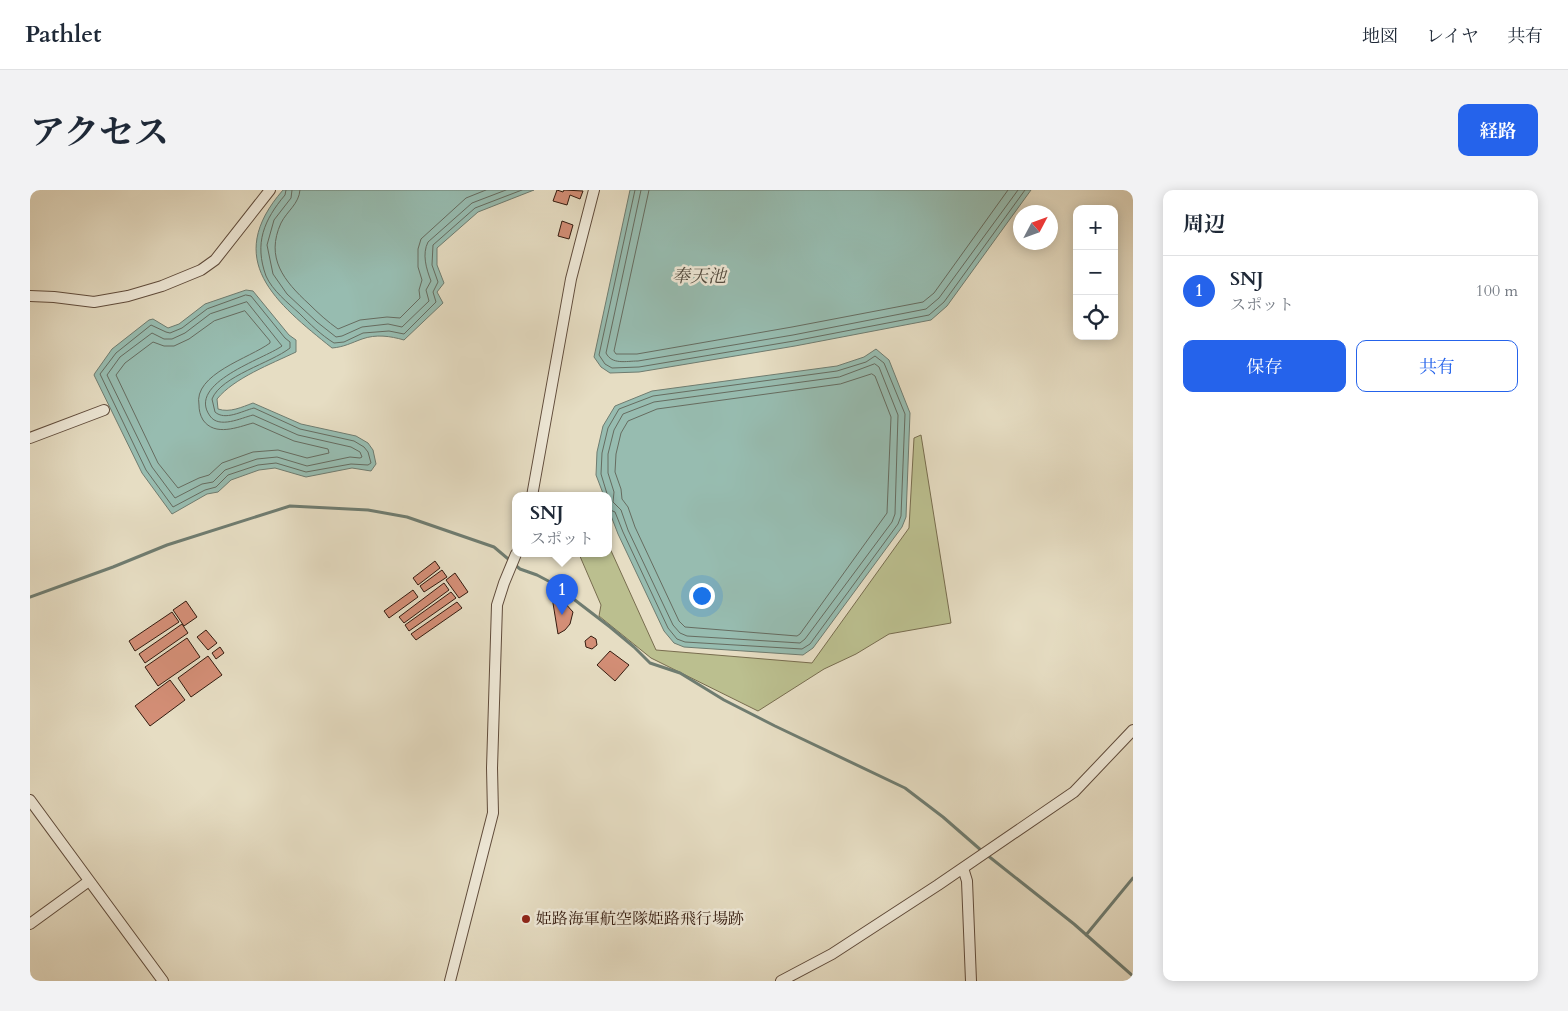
<!DOCTYPE html>
<html lang="ja">
<head>
<meta charset="utf-8">
<style>
  body { margin:0; font-family:Cardo,"Noto Serif JP",serif; background:#f2f2f3; color:#1f2937 }
  .controls { position:absolute; right:15px; top:15px; display:grid; overflow:hidden; border-radius:10px; box-shadow:0 2px 12px #0003 }
  .controls button { width:45px; height:45px; display:grid; place-items:center; padding:0; border:0; border-bottom:1px solid #e0e1e3; background:#fff; color:#1f2937; font:25px sans-serif }
  .compass { position:absolute; left:983px; top:15px; width:45px; height:45px; border-radius:50%; background:#fff; box-shadow:0 2px 12px #0003; rotate:49deg }
  .you { position:absolute; left:671px; top:405px; width:18px; height:18px; margin:-12px; border:4px solid #fff; border-radius:50%; background:#1a73e8; box-shadow:0 0 0 8px #1a73e833 }
  .badge { display:grid; place-items:center; width:32px; height:32px; border-radius:50%; background:#2563eb; color:#fff; font-size:16px; font-weight:700 }
  .pin { position:absolute; translate:-50% -41px; filter:drop-shadow(0 1px 2px #0008) }
  .pin::after { content:''; position:absolute; top:26px; width:18px; height:15px; background:inherit; clip-path:polygon(0 0,100% 0,50% 100%) }
  .popup { position:absolute; left:482px; top:302px; width:100px; height:65px; box-sizing:border-box; display:grid; place-content:center; border-radius:10px; background:#fff; filter:drop-shadow(0 1px 4px #0005); font-size:16px; white-space:nowrap; color:#747a83 }
  .popup b { font-size:19px; color:#1f2937 }
  .popup::after { content:''; position:absolute; left:50%; top:100%; margin-left:-10px; border:10px solid transparent; border-top-color:#fff }
  .list { margin:0; padding:0; list-style:none }
  h2 { display:flex; justify-content:space-between; align-items:center; height:65px; margin:0; padding:0 20px; font-size:21px }
  h2 small { font-size:16px; font-weight:400; color:#747a83 }
  .list li { display:grid; grid-template-columns:32px 1fr auto; gap:15px; align-items:center; box-sizing:border-box; height:70px; padding:0 20px; border-top:1px solid #e0e1e3 }
  .list b { display:block; font-size:19px; white-space:nowrap }
  .list p { margin:0; font-size:16px; white-space:nowrap; color:#747a83 }
  .list em { font-size:16px; font-style:normal; color:#747a83 }
  .actions { display:flex; gap:10px; padding:15px 20px }
  .actions a { flex:1; padding:11px 0; border:1px solid #2563eb; border-radius:10px; text-align:center; font-size:18px; color:#2563eb }
  .actions .main { background:#2563eb; color:#fff }
  .icon { flex:none; width:28px; height:28px; fill:none; stroke:currentColor; stroke-width:2; stroke-linecap:round; stroke-linejoin:round }
  .map { position:relative; flex:none; width:1103px; height:791px; overflow:hidden; border-radius:10px }
  header { display:flex; align-items:center; gap:30px; box-sizing:border-box; height:70px; padding:0 25px; background:#fff; border-bottom:1px solid #e0e1e3 }
  header strong { font-size:24px }
  nav { display:flex; gap:28px; margin-inline-start:auto; font-size:18px }
  .intro { display:flex; align-items:center; justify-content:space-between; box-sizing:border-box; height:120px; padding:0 30px }
  h1 { margin:0; font-size:35px }
  .button { padding:12px 22px; border-radius:10px; background:#2563eb; color:#fff; font-size:18px; font-weight:700 }
  main { display:flex; gap:30px; padding:0 30px }
  aside { flex:1; background:#fff; border-radius:10px; box-shadow:0 2px 12px #0003 }
  .map>svg:first-child { display:block }
  .green { fill:#bbbf8f; stroke:#786d4f }
  .water { fill:#97bcb0; stroke:#6f7c70 }
  .lines { fill:none; stroke-linecap:round; stroke-linejoin:round }
  .shore { stroke:#666c60; stroke-width:1 }
  .stream { stroke:#6f7c70; stroke-width:3 }
  .building { fill:#d38e76; stroke:#341b0f }
  .minor-casing { stroke:#604c3c; stroke-width:12 }
  .minor { stroke:#efe9d8; stroke-width:10 }
  .poi-dot { fill:#8f2418; stroke:#efe9d8; stroke-width:2 }
  .labels { text-anchor:middle; dominant-baseline:central; stroke-width:5; stroke-linejoin:round; paint-order:stroke }
  .poi-label { font-size:16px; fill:#341b0f; stroke:#efe9d8; text-anchor:start }
  .water-label { font-size:18px; font-style:italic; fill:#524b3f; stroke:#efe9d8 }
</style>
</head>
<body>
<header>
<strong>Pathlet</strong>
<nav><a>地図</a><a>レイヤ</a><a>共有</a></nav>
</header>
<div class="intro"><h1>アクセス</h1><a class="button">経路</a></div>
<main>
<div class="map">
<svg width="1103" height="791" viewBox="0 0 1103 791">
  <rect width="100%" height="100%" fill="#e6ddc3"/>
  <filter id="stains"><feTurbulence type="fractalNoise" baseFrequency=".004" numOctaves="4"/><feColorMatrix values="0 0 0 0 .2 0 0 0 0 .09 0 0 0 0 .02 0 0 0 .5 -.17"/></filter>
  <radialGradient id="worn" r=".72"><stop offset=".6" stop-color="#630" stop-opacity="0"/><stop offset="1" stop-color="#630" stop-opacity=".3"/></radialGradient>
  <!-- green -->
  <path class="green" d="M891,245L921,433L859,444L826,464L794,479L728,521L621,468L569,426L571,415L549,364H578V354L626,460L782,473L879,338L884,248Z"/>
  <!-- water -->
  <path class="water" d="M253,0H504L448,22L407,58V75L414,93L407,102L413,113L374,150C360,146 346,144 332,149C321,153 314,157 302,158C246,113 192,70 253,0Z
    M600,0H1001L917,116L901,130L765,156L609,182L580,183L571,177L564,167Z
    M216,100L223,101L259,145L266,150V162C241,174 204,188 187,209L188,219C200,223 212,217 223,213L271,234L326,246L338,253L343,260L346,274L341,281L322,278L276,287L245,278L229,280L201,290L188,302L177,304L142,324L112,283L64,185L65,183L82,159L119,130L123,129L138,138L149,134L175,114Z
    M846,159L859,170L880,223L876,327L872,337L783,458L773,465L654,457L644,453L634,441L588,344L578,318V306H574L566,285L567,262L573,236L585,216L622,201L807,176L834,167Z"/>
  <g class="lines">
    <!-- shore -->
    <path class="shore" d="M256,0L255,5C234,30 224,53 236,86C242,100 258,113 269,123C280,134 291,145 304,153L314,152L333,143L359,141L374,144L406,112L403,102L408,92L402,75L403,55L445,18L492,0
      M262,0L261,8L244,30L237,55L243,84L257,104L287,132L306,147L312,146L332,137L358,134L372,137L399,111L396,100L401,91C396,78 392,64 398,52L442,13L476,0
      M270,0C269,14 257,21 251,33C235,68 254,91 279,114C288,123 298,132 308,139L330,130L357,127L370,128L390,108L389,100L392,90L388,77V59L391,49L436,8L456,0
      M605,0L569,165L575,174L582,178L609,177L764,151L899,125L914,112L995,0
      M611,0L576,163C582,175 596,171 608,171L763,145L896,119L909,108L988,0
      M619,0L584,161L586,164H607L762,137L893,112L904,103L978,0
      M216,105L221,106L255,148L260,152V158C241,173 191,186 182,209L185,222C195,231 212,221 224,218L270,239L324,251L334,257L338,262L341,273L338,275L321,274L276,282L246,273L228,275L198,285L186,297L175,300L143,317L116,280L70,184L86,163L121,135L136,142L140,143L152,138L177,119Z
      M217,112L252,156C234,169 156,193 180,226C189,239 211,228 223,225L268,245L321,257L330,262L332,267L330,268L320,267L277,276L247,267L227,269L195,280L183,292L172,294L145,308L122,277L77,185L90,167L122,143L134,149H142L155,143L180,124Z
      M215,121L240,151V153C220,168 163,184 169,215C169,220 170,225 173,230C185,247 208,237 223,233L264,251L298,259L299,263L277,268L248,260L223,262L192,273L179,285L169,288L148,298L128,273L86,185L95,173L123,152L134,156H144L159,149L184,131Z
      M845,174L849,177L868,225L865,324L862,332L775,449L770,453L657,446L650,443L643,435L598,340L591,320L583,312L584,302L578,283V264L584,240L593,224L624,212L809,187Z
      M842,184L845,186L861,227L857,323L770,444L767,446L655,437L649,431L605,337L598,317L592,309L591,299L585,282L586,264L591,243L598,231L627,219L810,194Z
      M578,307L571,284L572,263L578,238L589,219L623,206L807,181L836,172L845,166L854,173L875,224L871,326L868,334L780,454L772,459L655,452L647,449L638,438L593,342L585,322L578,319"/>
    <!-- stream -->
    <path class="stream" d="M0,407L83,377L137,355L260,316L338,320L377,327L464,357L490,379L507,385L524,394L580,437L604,457L620,473L650,483L694,510L745,536L875,598L913,627L952,661
      M957,665L1044,734L1103,786
      M1056,745L1103,688"/>
  </g>
  <!-- building -->
  <path class="building" d="M527,0L533,2L534,0L553,1L550,9L540,5L537,15L523,11Z
    M532,31L543,35L539,49L528,46Z
    M405,371L410,378L388,395L383,388Z
    M412,380L417,387L394,402L390,396Z
    M425,383L438,402L429,408L416,390Z
    M414,393L419,400L374,433L369,427Z
    M383,400L388,407L359,428L354,421Z
    M421,402L426,408L379,441L375,435Z
    M526,406L534,412L543,422L540,434L535,440L528,444L522,407Z
    M156,411L167,427L154,436L143,420Z
    M427,412L432,418L386,450L381,444Z
    M142,422L149,432L105,461L99,451Z
    M152,434L158,443L115,473L109,464Z
    M176,440L187,453L178,460L167,447Z
    M561,446L566,449L567,455L562,459L556,457L555,451Z
    M157,448L170,467L128,496L115,477Z
    M190,457L194,463L186,469L182,463Z
    M580,461L599,475L585,491L567,475Z
    M178,466L192,485L161,507L148,488Z
    M140,490L155,510L120,536L105,516Z"/>
  <g class="lines">
    <defs>
      <path id="minor" d="M0,106L24,107L64,112L98,106L132,96L171,80L185,70L240,0
        M0,248L74,220
        M502,306L541,89L564,0
        M0,610L133,791
        M933,678L937,691L941,791
        M0,734L59,691
        M420,791L463,623L462,578L467,415L474,393L486,364
        M751,791L802,764L908,695L1044,602L1103,540"/>
    </defs>
    <!-- minor casing -->
    <use href="#minor" class="minor-casing"/>
    <!-- minor -->
    <use href="#minor" class="minor"/>
  </g>
  <!-- markers -->
  <circle class="poi-dot" cx="496" cy="729" r="5"/>
  <g class="labels">
    <!-- poi labels -->
    <g class="poi-label">
      <text x="506" y="729">姫路海軍航空隊姫路飛行場跡</text>
    </g>
    <!-- water labels -->
    <g class="water-label">
      <text x="669" y="86">奉天池</text>
    </g>
  </g>
  <rect width="100%" height="100%" filter="url(#stains)"/>
  <rect width="100%" height="100%" fill="url(#worn)"/>
</svg>
<div class="controls">
<button>+</button>
<button>−</button>
<button><svg class="icon" aria-label="locate" viewBox="0 0 24 24"><circle cx="12" cy="12" r="6"/><path d="M12 2v4M12 18v4M2 12h4M18 12h4"/></svg></button>
</div>
<svg class="compass" viewBox="-18 -18 36 36"><path d="M0-13l5 13h-10z" fill="#e53935"/><path d="M0 13l5-13h-10z" fill="#747a83"/></svg>
<div class="you"></div>
<div class="pin badge" style="left:532px;top:425px">1</div>
<div class="popup"><b>SNJ</b>スポット</div>
</div>
<aside>
<h2>周辺<small></small></h2>
<ul class="list">
<li><span class="badge">1</span><div><b>SNJ</b><p>スポット</p></div><em>100 m</em></li>
</ul>
<div class="actions"><a class="main">保存</a><a>共有</a></div>
</aside>
</main>
</body>
</html>
